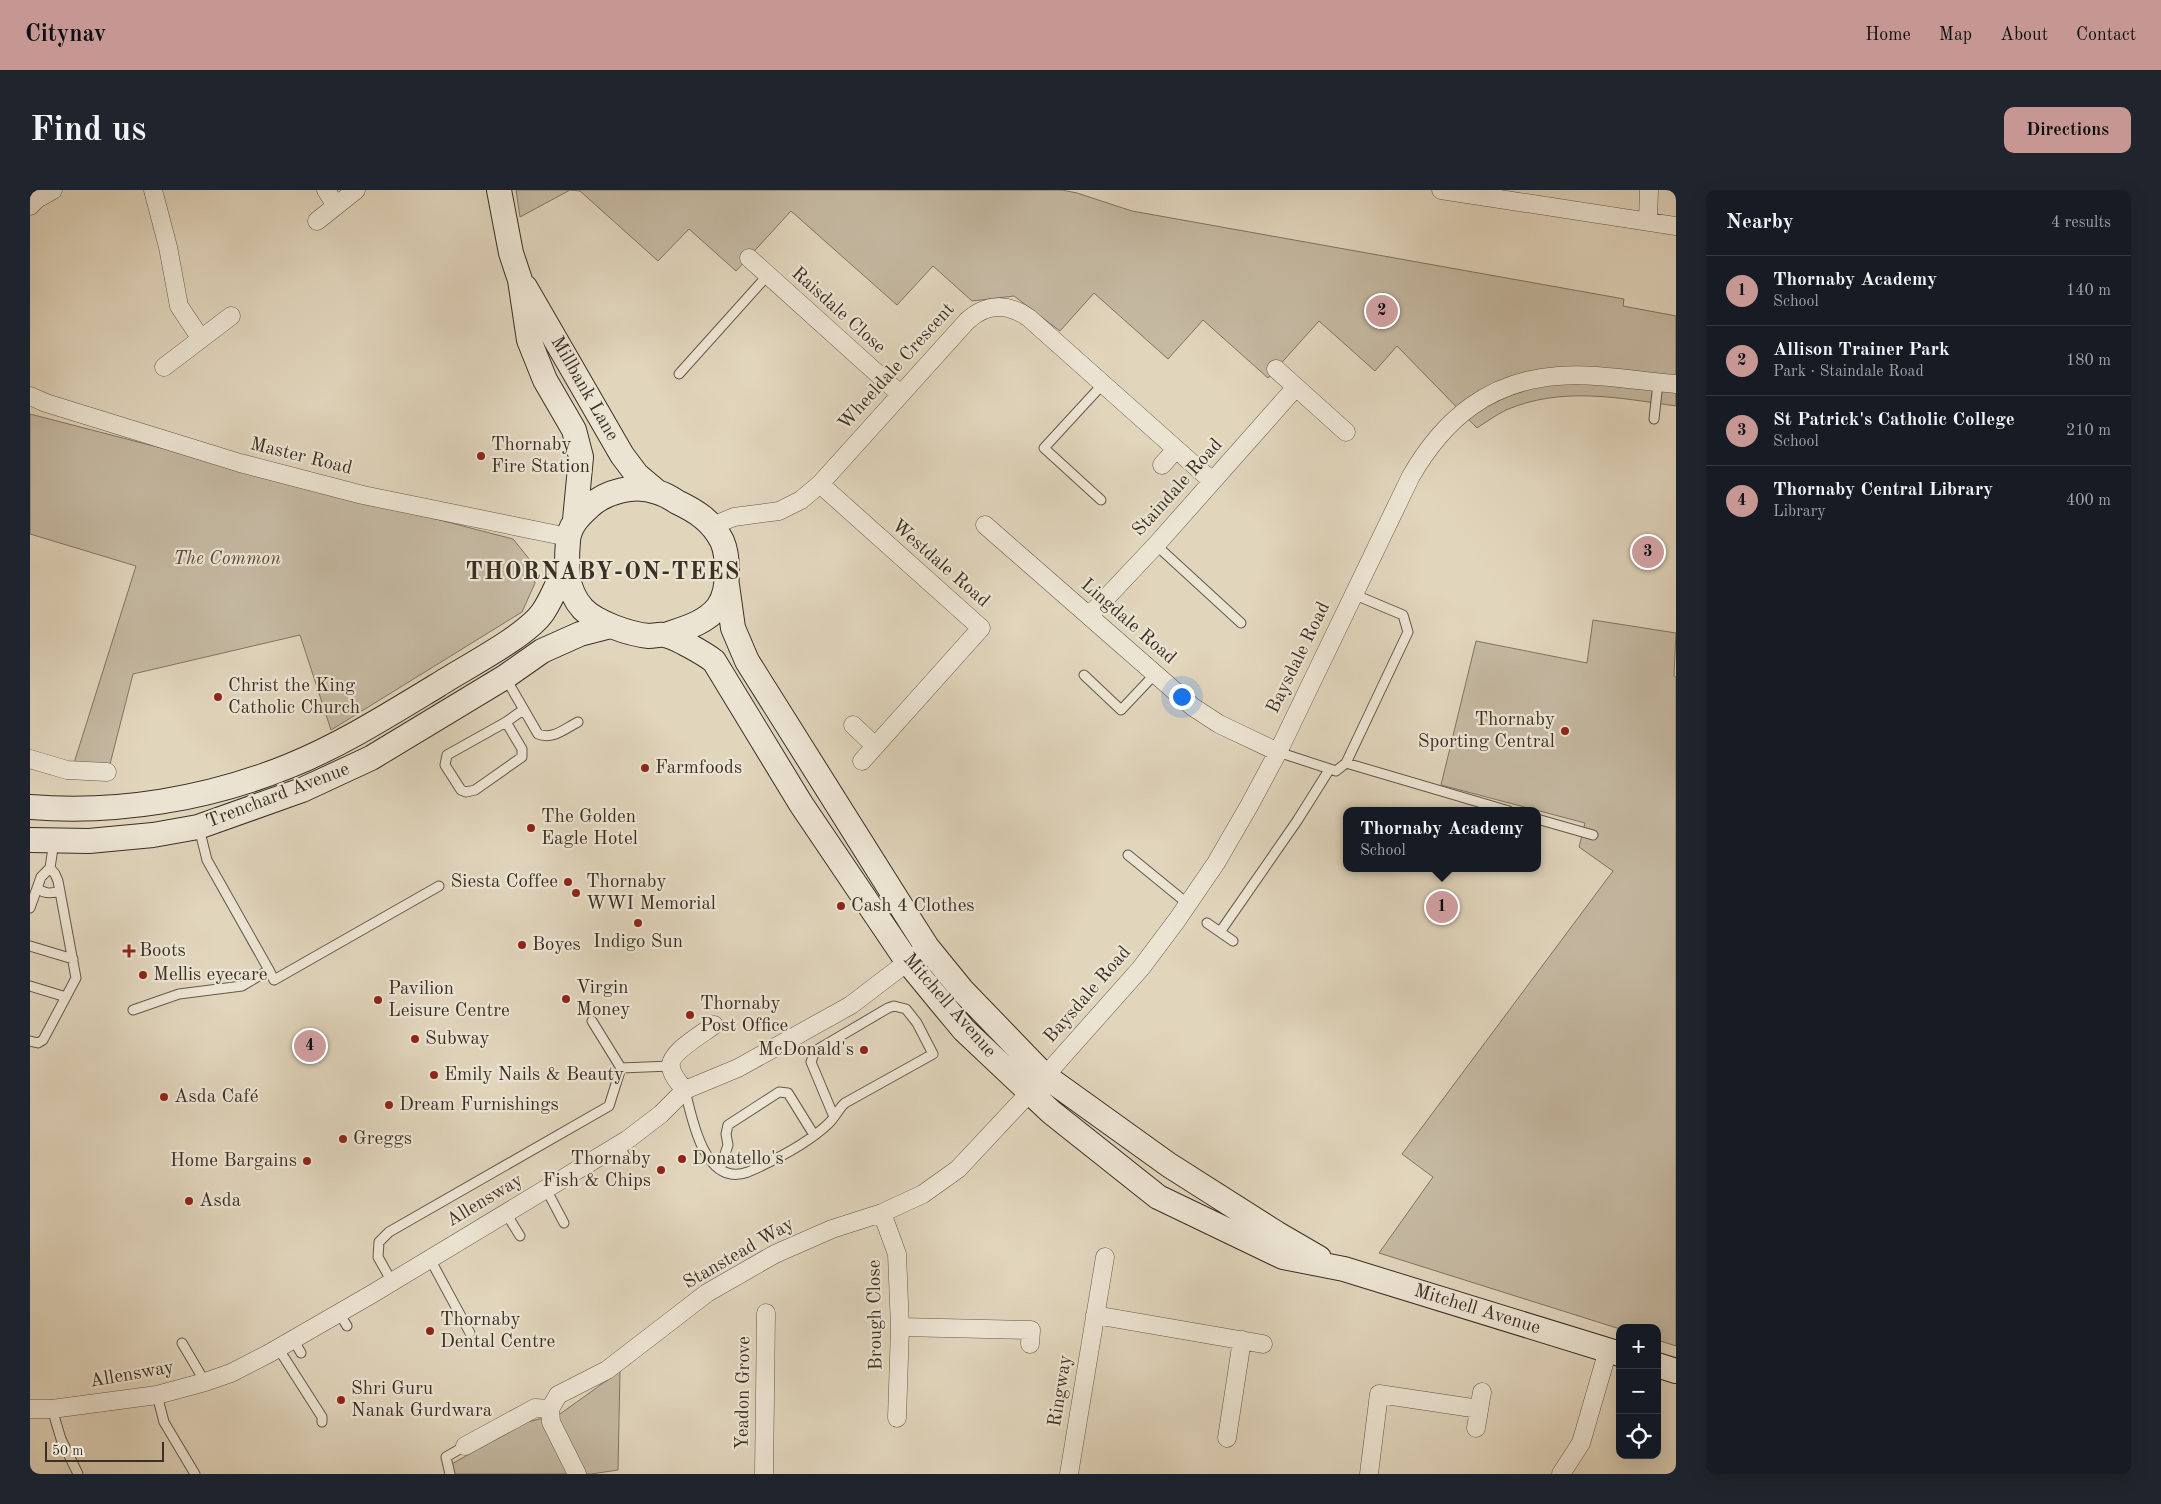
<!DOCTYPE html>
<html lang="en">
<head>
<meta charset="utf-8">
<style>
  body { margin:0; font-family:"Old Standard TT",serif; background:#20242c; color:#f1f3f6 }
  .controls { position:absolute; right:15px; bottom:15px; display:grid; overflow:hidden; border-radius:10px; box-shadow:0 5px 20px #0002 }
  .controls button { width:45px; height:45px; display:grid; place-items:center; padding:0; border:0; border-bottom:1px solid #363941; background:#171b24; color:#f1f3f6; font:25px sans-serif }
  .scale { position:absolute; left:15px; bottom:12px; width:119px; box-sizing:border-box; padding-left:5px; border:2px solid #3a3024; border-top:0; font-size:14px; line-height:18px; white-space:nowrap; color:#3a3024; -webkit-text-stroke:4px #ece4d3; paint-order:stroke }
  .you { position:absolute; left:1151px; top:506px; width:18px; height:18px; margin:-12px; border:4px solid #fff; border-radius:50%; background:#1a73e8; box-shadow:0 0 0 8px #1a73e833 }
  .badge { display:grid; place-items:center; width:32px; height:32px; border-radius:50%; background:#c59692; color:#111; font-size:16px; font-weight:700 }
  .pin { position:absolute; translate:-50% -50%; border:2px solid #fff; box-shadow:0 1px 5px #0006 }
  .popup { position:absolute; left:1313px; top:617px; width:198px; height:65px; box-sizing:border-box; display:grid; place-content:center; border-radius:10px; background:#171b24; filter:drop-shadow(0 1px 4px #0005); font-size:16px; white-space:nowrap; color:#9ea1a6 }
  .popup b { font-size:19px; color:#f1f3f6 }
  .popup::after { content:''; position:absolute; left:50%; top:100%; margin-left:-10px; border:10px solid transparent; border-top-color:#171b24 }
  .list { margin:0; padding:0; list-style:none }
  h2 { display:flex; justify-content:space-between; align-items:center; height:65px; margin:0; padding:0 20px; font-size:21px }
  h2 small { font-size:16px; font-weight:400; color:#9ea1a6 }
  .list li { display:grid; grid-template-columns:32px 1fr auto; gap:15px; align-items:center; box-sizing:border-box; height:70px; padding:0 20px; border-top:1px solid #363941 }
  .list b { display:block; font-size:19px; white-space:nowrap }
  .list p { margin:0; font-size:16px; white-space:nowrap; color:#9ea1a6 }
  .list em { font-size:16px; font-style:normal; color:#9ea1a6 }
  .icon { flex:none; width:28px; height:28px; fill:none; stroke:currentColor; stroke-width:2; stroke-linecap:round; stroke-linejoin:round }
  .map { position:relative; flex:none; width:1646px; height:1284px; overflow:hidden; border-radius:10px }
  header { display:flex; align-items:center; gap:30px; box-sizing:border-box; height:70px; padding:0 25px; background:#c59692; color:#111 }
  header strong { font-size:24px }
  nav { display:flex; gap:28px; margin-inline-start:auto; font-size:18px }
  .intro { display:flex; align-items:center; justify-content:space-between; box-sizing:border-box; height:120px; padding:0 30px }
  h1 { margin:0; font-size:35px }
  .button { padding:12px 22px; border-radius:10px; background:#c59692; color:#111; font-size:18px; font-weight:700 }
  main { display:flex; gap:30px; padding:0 30px }
  aside { flex:1; background:#171b24; border-radius:10px; box-shadow:0 5px 20px #0002 }
  .map>svg:first-child { display:block }
  .green { fill:#c5b9a2; stroke:#807463 }
  .lines { fill:none; stroke-linecap:round; stroke-linejoin:round }
  .lane-casing { stroke:#64594a; stroke-width:11 }
  .street-casing { stroke:#64594a; stroke-width:19 }
  .secondary-casing { stroke:#3a3024; stroke-width:26 }
  .lane { stroke:#ece4d3; stroke-width:9 }
  .street { stroke:#ece4d3; stroke-width:18 }
  .secondary { stroke:#ece4d3; stroke-width:24 }
  .poi-dot { fill:#8f2418; stroke:#ece4d3; stroke-width:2 }
  .labels { text-anchor:middle; dominant-baseline:central; stroke-width:4.5; stroke-linejoin:round; paint-order:stroke }
  .street-label { font-size:19px; fill:#3a3024; stroke:#ece4d3 }
  .poi-label { font-size:19px; fill:#3a3024; stroke:#ece4d3; text-anchor:start }
  .park-label { font-size:19px; font-style:italic; fill:#564b3d; stroke:#ece4d3 }
  .district-label { font-size:24px; font-weight:bold; letter-spacing:1px; fill:#3a3024; stroke:#ece4d3 }
</style>
</head>
<body>
<header>
<strong>Citynav</strong>
<nav><a>Home</a><a>Map</a><a>About</a><a>Contact</a></nav>
</header>
<div class="intro"><h1>Find us</h1><a class="button">Directions</a></div>
<main>
<div class="map">
<svg width="1646" height="1284" viewBox="0 0 1646 1284">
  <rect width="100%" height="100%" fill="#e1d5bc"/>
  <filter id="stains"><feTurbulence type="fractalNoise" baseFrequency=".004" numOctaves="4"/><feColorMatrix values="0 0 0 0 .2 0 0 0 0 .09 0 0 0 0 .02 0 0 0 .5 -.17"/></filter>
  <radialGradient id="worn" r=".72"><stop offset=".6" stop-color="#630" stop-opacity="0"/><stop offset="1" stop-color="#630" stop-opacity=".3"/></radialGradient>
  <!-- green -->
  <path class="green" d="M486,0H1032L1047,3L1102,21L1594,109L1593,116L1646,126V216C1589,208 1532,196 1476,220C1466,225 1456,232 1447,238L1367,156L1345,181L1289,131L1238,188L1173,130L1138,169L1064,103L1030,141L984,106L942,111L903,76L867,115L761,21L706,81L659,39L628,71L550,1L540,0L490,27Z
    M0,224L483,349L500,370L505,393L492,422L301,540L270,445L103,484L80,574L44,573L106,376L0,344Z
    M1563,430L1646,443L1644,486L1646,487V1156L1627,1150V1138L1590,1139L1349,1063L1403,987L1372,964L1583,681L1549,657L1555,633L1411,595L1446,451L1557,473Z
    M590,1181L588,1280L561,1284H420L418,1276L497,1232L530,1224Z"/>
  <g class="lines">
    <defs>
      <path id="lane" d="M649,184L737,86
        M1624,229L1628,193
        M1071,310L1014,258L1072,195
        M1126,355L1211,433
        M1054,485L1091,520L1125,484
        M475,487L508,544C523,550 534,539 548,532
        M476,532L492,559V567L445,600L436,602L431,600L415,575L417,565L476,532L493,520
        M1248,562L1306,581L1316,573L1378,442L1373,425L1323,404
        M1316,573L1479,621
        M1507,629L1563,645
        M1098,665L1158,714
        M7,698C14,704 21,704 30,701
        M0,718L11,687L20,678L24,651
        M1177,733L1203,751
        M1190,742L1267,631L1299,580
        M0,756L43,769
        M239,780L244,790L409,696
        M0,796L36,807
        M103,820L149,804L212,796L239,780L177,670L169,638
        M562,831L591,878L640,876
        M0,851L8,853L13,850L46,788L28,691L25,684L20,678
        M655,900C662,930 675,998 718,982C743,971 778,953 798,934C805,928 808,919 815,913L903,864L887,833L876,819L864,816L858,818L785,861L781,872L804,927
        M589,955L596,968
        M690,979L698,955L696,944L698,935L749,902L758,903L784,945
        M516,999L534,1033
        M476,1023L490,1046
        M400,1069L440,1143
        M362,1092L348,1067L349,1052L359,1042L579,916L591,878
        M309,1123L317,1136
        M263,1149L271,1163
        M152,1153L175,1192
        M248,1158L292,1227V1232
        M127,1205L134,1232L165,1284
        M22,1219L31,1249L48,1284
        M420,1284L416,1267L435,1256"/>
      <path id="street" d="M123,0L138,57L149,116L171,149
        M296,0L306,16
        M1411,0L1646,36
        M0,16L7,9L23,0
        M287,31L326,0
        M1618,31L1619,0
        M719,68L870,204
        M134,177L201,126
        M1246,179L1266,197
        M0,206L16,213L210,273L333,305L538,347
        M1132,275L1146,259
        M790,294L951,438L832,571
        M955,335L1163,517L1189,534L1248,562
        M682,336L704,327L749,321L771,310L790,294L937,131C956,113 978,113 999,128L1182,291
        M1060,425L1126,355L1266,197L1316,242
        M823,535L845,556
        M0,569L37,580L77,582
        M655,900C650,894 642,886 641,877C638,863 674,843 684,835
        M852,1023L867,1064L870,1137L867,1228
        M1065,1125L1233,1154
        M870,1137L1001,1140L1000,1154
        M0,1219H22L127,1205L175,1192L201,1183L238,1164L342,1104L597,950L631,924L655,900L708,878L821,815L897,757
        M520,1219L528,1205L577,1180L677,1103L745,1064L802,1039L852,1023L893,1004L928,979L1015,886L1111,778L1147,730L1186,673L1219,616L1248,562L1381,286C1414,229 1459,191 1528,186C1567,183 1608,191 1646,194
        M520,1219L521,1232L547,1284
        M1446,1238L1452,1202
        M1197,1248L1212,1150
        M435,1256L505,1218L520,1219
        M734,1284L736,1123
        M1039,1284L1075,1067
        M1339,1284L1349,1204L1449,1219
        M1531,1284L1551,1253L1578,1160"/>
      <path id="secondary" d="M469,0L481,63L490,90L499,150L515,190L544,240L551,267L545,330
        M495,97L592,265L607,285L626,301
        M697,395L703,438L717,471L881,732L897,757L932,800L1015,886L1139,975L1246,1043L1289,1068
        M635,445C653,439 676,433 688,417C696,406 697,393 697,381C697,370 696,360 692,351C682,331 666,321 647,312C641,308 634,304 627,302C605,294 576,301 559,317C549,326 539,336 538,351C536,376 535,399 553,419C567,433 599,444 619,446C624,446 629,444 634,445C644,446 675,464 684,471L771,614L877,771L909,810L934,840L1021,922L1128,1007L1253,1067L1314,1079L1590,1164
        M0,617C87,624 178,609 259,576C311,555 360,524 408,495C434,478 497,446 513,422C523,407 529,391 536,374
        M0,650L59,651L123,645L168,637L272,600L341,568L475,487L512,461L550,444L581,436
        M1627,1175L1646,1181"/>
    </defs>
    <!-- lane casing -->
    <use href="#lane" class="lane-casing"/>
    <!-- street casing -->
    <use href="#street" class="street-casing"/>
    <!-- secondary casing -->
    <use href="#secondary" class="secondary-casing"/>
    <!-- lane -->
    <use href="#lane" class="lane"/>
    <!-- street -->
    <use href="#street" class="street"/>
    <!-- secondary -->
    <use href="#secondary" class="secondary"/>
  </g>
  <!-- markers -->
  <g class="poi-dot">
    <circle cx="451" cy="266" r="5"/>
    <circle cx="188" cy="507" r="5"/>
    <circle cx="1535" cy="541" r="5"/>
    <circle cx="615" cy="578" r="5"/>
    <circle cx="501" cy="638" r="5"/>
    <circle cx="538" cy="692" r="5"/>
    <circle cx="546" cy="703" r="5"/>
    <circle cx="811" cy="716" r="5"/>
    <circle cx="608" cy="733" r="5"/>
    <circle cx="492" cy="755" r="5"/>
    <path d="M96.5 753.5h5v5h5v5h-5v5h-5v-5h-5v-5h5z"/>
    <circle cx="113" cy="785" r="5"/>
    <circle cx="536" cy="809" r="5"/>
    <circle cx="348" cy="810" r="5"/>
    <circle cx="660" cy="825" r="5"/>
    <circle cx="385" cy="849" r="5"/>
    <circle cx="834" cy="860" r="5"/>
    <circle cx="404" cy="885" r="5"/>
    <circle cx="134" cy="907" r="5"/>
    <circle cx="359" cy="915" r="5"/>
    <circle cx="313" cy="949" r="5"/>
    <circle cx="652" cy="969" r="5"/>
    <circle cx="277" cy="971" r="5"/>
    <circle cx="631" cy="980" r="5"/>
    <circle cx="159" cy="1011" r="5"/>
    <circle cx="400" cy="1141" r="5"/>
    <circle cx="311" cy="1210" r="5"/>
  </g>
  <g class="labels">
    <!-- street labels -->
    <g class="street-label">
      <text transform="translate(808 121) rotate(42)">Raisdale Close</text>
      <text transform="translate(867 177) rotate(-48)">Wheeldale Crescent</text>
      <text transform="translate(554 199) rotate(60)">Millbank Lane</text>
      <text transform="translate(271 267) rotate(14)">Master Road</text>
      <text transform="translate(1148 298) rotate(-48)">Staindale Road</text>
      <text transform="translate(910 374) rotate(41)">Westdale Road</text>
      <text transform="translate(1098 432) rotate(41)">Lingdale Road</text>
      <text transform="translate(1269 468) rotate(-64)">Baysdale Road</text>
      <text transform="translate(248 606) rotate(-21)">Trenchard Avenue</text>
      <text transform="translate(1058 805) rotate(-49)">Baysdale Road</text>
      <text transform="translate(919 816) rotate(49)">Mitchell Avenue</text>
      <text transform="translate(455 1011) rotate(-31)">Allensway</text>
      <text transform="translate(709 1064) rotate(-30)">Stanstead Way</text>
      <text transform="translate(1447 1120) rotate(17)">Mitchell Avenue</text>
      <text transform="translate(846 1125) rotate(-91)">Brough Close</text>
      <text transform="translate(102 1185) rotate(-10)">Allensway</text>
      <text transform="translate(1031 1201) rotate(-81)">Ringway</text>
      <text transform="translate(714 1203) rotate(-89)">Yeadon Grove</text>
    </g>
    <!-- poi labels -->
    <g class="poi-label">
      <text x="461" y="255">Thornaby<tspan x="461" dy="22">Fire Station</tspan></text>
      <text x="198" y="496">Christ the King<tspan x="198" dy="22">Catholic Church</tspan></text>
      <text x="1525" y="530" text-anchor="end">Thornaby<tspan x="1525" dy="22">Sporting Central</tspan></text>
      <text x="625" y="578">Farmfoods</text>
      <text x="511" y="627">The Golden<tspan x="511" dy="22">Eagle Hotel</tspan></text>
      <text x="528" y="692" text-anchor="end">Siesta Coffee</text>
      <text x="556" y="692">Thornaby<tspan x="556" dy="22">WWI Memorial</tspan></text>
      <text x="821" y="716">Cash 4 Clothes</text>
      <text x="608" y="752" text-anchor="middle">Indigo Sun</text>
      <text x="502" y="755">Boyes</text>
      <text x="109" y="761">Boots</text>
      <text x="123" y="785">Mellis eyecare</text>
      <text x="546" y="798">Virgin<tspan x="546" dy="22">Money</tspan></text>
      <text x="358" y="799">Pavilion<tspan x="358" dy="22">Leisure Centre</tspan></text>
      <text x="670" y="814">Thornaby<tspan x="670" dy="22">Post Office</tspan></text>
      <text x="395" y="849">Subway</text>
      <text x="824" y="860" text-anchor="end">McDonald's</text>
      <text x="414" y="885">Emily Nails &amp; Beauty</text>
      <text x="144" y="907">Asda Café</text>
      <text x="369" y="915">Dream Furnishings</text>
      <text x="323" y="949">Greggs</text>
      <text x="621" y="969" text-anchor="end">Thornaby<tspan x="621" dy="22">Fish &amp; Chips</tspan></text>
      <text x="662" y="969">Donatello's</text>
      <text x="267" y="971" text-anchor="end">Home Bargains</text>
      <text x="169" y="1011">Asda</text>
      <text x="410" y="1130">Thornaby<tspan x="410" dy="22">Dental Centre</tspan></text>
      <text x="321" y="1199">Shri Guru<tspan x="321" dy="22">Nanak Gurdwara</tspan></text>
    </g>
    <!-- park labels -->
    <g class="park-label">
      <text x="197" y="369">The Common</text>
    </g>
    <!-- district labels -->
    <g class="district-label">
      <text x="573" y="383">THORNABY-ON-TEES</text>
    </g>
  </g>
  <rect width="100%" height="100%" filter="url(#stains)"/>
  <rect width="100%" height="100%" fill="url(#worn)"/>
</svg>
<div class="controls">
<button>+</button>
<button>−</button>
<button><svg class="icon" aria-label="locate" viewBox="0 0 24 24"><circle cx="12" cy="12" r="6"/><path d="M12 2v4M12 18v4M2 12h4M18 12h4"/></svg></button>
</div>
<div class="scale">50 m</div>
<div class="you"></div>
<div class="pin badge" style="left:1412px;top:717px">1</div>
<div class="popup"><b>Thornaby Academy</b>School</div>
<div class="pin badge" style="left:1352px;top:121px">2</div>
<div class="pin badge" style="left:1618px;top:362px">3</div>
<div class="pin badge" style="left:280px;top:856px">4</div>
</div>
<aside>
<h2>Nearby<small>4 results</small></h2>
<ul class="list">
<li><span class="badge">1</span><div><b>Thornaby Academy</b><p>School</p></div><em>140 m</em></li>
<li><span class="badge">2</span><div><b>Allison Trainer Park</b><p>Park · Staindale Road</p></div><em>180 m</em></li>
<li><span class="badge">3</span><div><b>St Patrick's Catholic College</b><p>School</p></div><em>210 m</em></li>
<li><span class="badge">4</span><div><b>Thornaby Central Library</b><p>Library</p></div><em>400 m</em></li>
</ul>
</aside>
</main>
</body>
</html>
